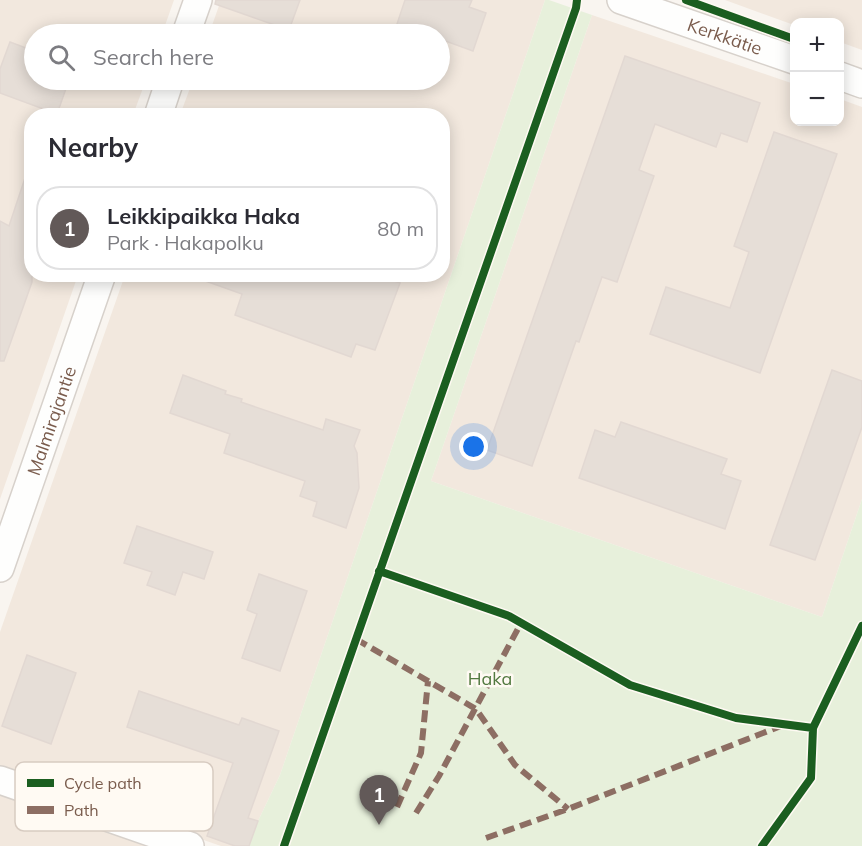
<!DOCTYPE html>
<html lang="en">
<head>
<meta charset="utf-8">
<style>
  body { margin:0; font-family:Mulish,sans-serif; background:#f2f2f3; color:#2b2b33 }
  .controls { position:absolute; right:18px; top:18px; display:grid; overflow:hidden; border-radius:12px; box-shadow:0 3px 15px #0003 }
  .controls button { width:54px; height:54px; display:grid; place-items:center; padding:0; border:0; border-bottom:2px solid #e1e1e2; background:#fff; color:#2b2b33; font:30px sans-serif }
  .you { position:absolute; left:474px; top:447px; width:21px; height:21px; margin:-15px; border:4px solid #fff; border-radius:50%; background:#1a73e8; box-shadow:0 0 0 9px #1a73e833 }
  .badge { display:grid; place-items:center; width:39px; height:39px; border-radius:50%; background:#625958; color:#fff; font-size:20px; font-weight:700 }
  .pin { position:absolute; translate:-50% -50px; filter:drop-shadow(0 2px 3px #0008) }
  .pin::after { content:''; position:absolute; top:32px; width:21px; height:18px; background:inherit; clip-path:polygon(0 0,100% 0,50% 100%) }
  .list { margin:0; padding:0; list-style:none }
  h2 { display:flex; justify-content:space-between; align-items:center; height:78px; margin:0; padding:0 24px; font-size:26px }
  h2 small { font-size:20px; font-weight:400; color:#7c7c81 }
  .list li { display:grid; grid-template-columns:39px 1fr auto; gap:18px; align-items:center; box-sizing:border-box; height:84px; margin:0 12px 12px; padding:0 12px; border:2px solid #e1e1e2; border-radius:24px }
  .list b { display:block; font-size:22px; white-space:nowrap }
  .list p { margin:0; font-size:20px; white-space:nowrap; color:#7c7c81 }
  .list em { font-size:20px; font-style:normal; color:#7c7c81 }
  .icon { flex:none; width:33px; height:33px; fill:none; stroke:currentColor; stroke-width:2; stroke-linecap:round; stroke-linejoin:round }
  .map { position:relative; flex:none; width:862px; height:846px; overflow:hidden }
  .search { position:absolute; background:#fff; box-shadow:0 3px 15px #0003; left:24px; top:24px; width:426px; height:66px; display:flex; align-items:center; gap:15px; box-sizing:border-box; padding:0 21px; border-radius:33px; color:#7c7c81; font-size:22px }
  .panel { position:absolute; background:#fff; box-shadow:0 3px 15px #0003; left:24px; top:108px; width:426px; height:174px; border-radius:24px }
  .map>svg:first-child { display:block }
  .residential { fill:#f2e8de }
  .green { fill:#e7f0db }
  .building { fill:#e6ded7; stroke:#e2d8d2; stroke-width:1.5 }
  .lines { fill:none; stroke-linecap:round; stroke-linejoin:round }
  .minor-casing { stroke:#d7d1cb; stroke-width:30 }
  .minor { stroke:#fefefd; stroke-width:27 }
  .quiet { stroke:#8d6e63; stroke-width:6; stroke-dasharray:12 6; stroke-linecap:butt }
  .cycleway-casing { stroke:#fffaf3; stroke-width:11 }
  .cycleway { stroke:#1b5e20; stroke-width:8 }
  .labels { text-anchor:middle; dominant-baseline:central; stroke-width:5; stroke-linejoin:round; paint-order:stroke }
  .street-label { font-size:18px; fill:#7a5c4d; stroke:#fffaf3 }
  .park-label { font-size:18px; fill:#537a41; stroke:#fffaf3 }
  .key { fill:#fffaf3; stroke:#d7cbc1; stroke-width:1.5 }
  .key-label { font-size:16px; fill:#7a5c4d }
</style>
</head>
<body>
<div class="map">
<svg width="862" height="846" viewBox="0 0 862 846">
  <rect width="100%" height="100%" fill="#f9f5f0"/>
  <!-- residential -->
  <path class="residential" d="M0,0H174L162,34H34V80H146L133,115L32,116V274L78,275L0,499Z
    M221,0H545L280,775L258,821L249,846H221L0,770V632L125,275L442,274V116L180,115L193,80H440V34H209Z
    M725,0H862V50L840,42V22H794V25Z
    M592,15L794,84V122H840V99L862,107V499L822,617L431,481Z
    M0,791L153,846H0Z"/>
  <!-- green -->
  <path class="green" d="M545,0H549L592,15L431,481L822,617L862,499V846H249L258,821L280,775Z"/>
  <!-- building -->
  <path class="building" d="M216,0H300L289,30L215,4Z
    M405,0H472L469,7L486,13L473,51L440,39V34H408L395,30Z
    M10,42L34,51V80H69L57,114L0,93V69Z
    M625,56L760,103L747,142L721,133L716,147L655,124L639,170L654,176L617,282L602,277L579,342L576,341L532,466L487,450Z
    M774,132L837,154L760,373L650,334L666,287L730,308L749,252L734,246Z
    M27,172L32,173V282L4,361H0V221L9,226Z
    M198,274H375L400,283L375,350L356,344L351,357L235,315L242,294L197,278Z
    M832,370L862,381V427L815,560L770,545Z
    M183,375L226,391L225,394L242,399L241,402L323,430L326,419L360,430L354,446L357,453L359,488L346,528L313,516L317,502L300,496L305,481L224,453L230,434L170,413Z
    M621,422L727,459L721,474L741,481L725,529L579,478L595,430L615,437Z
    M137,526L213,552L204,579L183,572L175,595L147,585L152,572L124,563Z
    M259,574L307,591L280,671L242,658L257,614L247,610Z
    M27,655L76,673L51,744L2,726Z
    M139,691L239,725L242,718L279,731L248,818L258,821L249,846H235L207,836L233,763L127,727Z"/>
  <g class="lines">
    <defs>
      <g id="minor">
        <path id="s1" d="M621,0L794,60"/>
        <path d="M186,34L198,0"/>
        <path d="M840,76L862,84"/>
        <path d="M158,116L170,80"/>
        <path id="s2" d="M0,568L102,274"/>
        <path d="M0,780L190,846"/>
      </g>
    </defs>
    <!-- minor casing -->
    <use href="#minor" class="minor-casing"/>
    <!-- minor -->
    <use href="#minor" class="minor"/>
    <!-- quiet -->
    <path class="quiet" d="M356,639L476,709L515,765L568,809
      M397,807L421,753L428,681
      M416,813L439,776L521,623
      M486,838L568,809L781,726"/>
    <defs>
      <path id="cycleway" d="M686,0L794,39
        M379,571L509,616L630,685L736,718L813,728
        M284,846L576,8L577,0
        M762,846L811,778L813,728L862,626"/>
    </defs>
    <!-- cycleway casing -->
    <use href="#cycleway" class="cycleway-casing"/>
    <!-- cycleway -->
    <use href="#cycleway" class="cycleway"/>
  </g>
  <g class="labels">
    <!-- street labels -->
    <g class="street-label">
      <text stroke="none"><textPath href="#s1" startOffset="110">Kerkkätie</textPath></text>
      <text stroke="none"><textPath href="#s2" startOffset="156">Malmirajantie</textPath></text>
    </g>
    <!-- park labels -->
    <g class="park-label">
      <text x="490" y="678">Haka</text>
    </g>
  </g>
  <!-- legend -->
  <rect x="15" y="762" width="198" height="69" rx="9" class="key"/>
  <rect x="27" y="779" width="27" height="8" fill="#1b5e20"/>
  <rect x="27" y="806" width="27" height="8" fill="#8d6e63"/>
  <g class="key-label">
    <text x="64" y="789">Cycle path</text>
    <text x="64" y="816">Path</text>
  </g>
</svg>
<div class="controls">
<button>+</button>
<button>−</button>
</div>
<div class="you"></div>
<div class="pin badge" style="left:379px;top:825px">1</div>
<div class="search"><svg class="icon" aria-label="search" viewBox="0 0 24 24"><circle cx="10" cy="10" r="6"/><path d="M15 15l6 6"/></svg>Search here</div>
<section class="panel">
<h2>Nearby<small></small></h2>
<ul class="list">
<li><span class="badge">1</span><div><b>Leikkipaikka Haka</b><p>Park · Hakapolku</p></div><em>80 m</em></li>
</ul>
</section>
</div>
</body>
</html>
